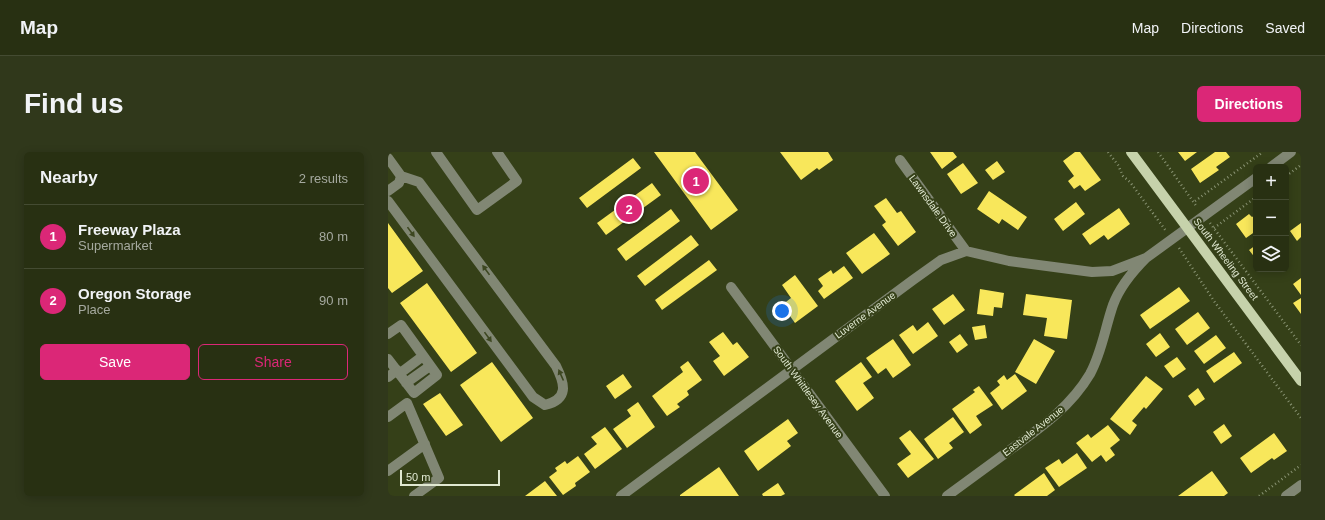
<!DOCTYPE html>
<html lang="en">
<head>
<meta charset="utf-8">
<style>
  body { margin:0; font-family:Helvetica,sans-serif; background:#30381b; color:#f1f3f6 }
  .controls { position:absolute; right:12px; top:12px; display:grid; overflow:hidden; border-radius:6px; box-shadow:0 2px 10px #0003 }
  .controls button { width:36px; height:36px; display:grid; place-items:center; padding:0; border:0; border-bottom:1px solid #444b32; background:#283012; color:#f1f3f6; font:20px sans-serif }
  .scale { position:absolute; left:12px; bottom:10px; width:100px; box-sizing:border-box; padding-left:4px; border:2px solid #e0e8d1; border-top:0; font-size:11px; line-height:14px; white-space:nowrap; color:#e0e8d1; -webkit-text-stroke:3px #354018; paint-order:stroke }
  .you { position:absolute; left:394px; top:159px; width:14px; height:14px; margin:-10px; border:3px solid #fff; border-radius:50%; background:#1a73e8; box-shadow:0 0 0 6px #1a73e833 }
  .badge { display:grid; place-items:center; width:26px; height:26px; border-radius:50%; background:#db2777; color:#fff; font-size:13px; font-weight:700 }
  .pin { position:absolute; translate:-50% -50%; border:2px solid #fff; box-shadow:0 1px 4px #0006 }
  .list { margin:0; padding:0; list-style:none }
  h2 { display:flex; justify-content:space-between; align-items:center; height:52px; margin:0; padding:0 16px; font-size:17px }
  h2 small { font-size:13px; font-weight:400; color:#a5a99f }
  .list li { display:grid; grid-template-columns:26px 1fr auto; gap:12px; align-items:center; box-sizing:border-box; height:64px; padding:0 16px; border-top:1px solid #444b32 }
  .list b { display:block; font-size:15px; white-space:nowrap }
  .list p { margin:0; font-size:13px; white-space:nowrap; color:#a5a99f }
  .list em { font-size:13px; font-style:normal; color:#a5a99f }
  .actions { display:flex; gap:8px; padding:12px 16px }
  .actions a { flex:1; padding:9px 0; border:1px solid #db2777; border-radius:6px; text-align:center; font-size:14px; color:#db2777 }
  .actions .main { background:#db2777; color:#fff }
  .icon { flex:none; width:22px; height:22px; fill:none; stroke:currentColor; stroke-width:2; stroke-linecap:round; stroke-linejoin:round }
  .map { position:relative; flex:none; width:913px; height:344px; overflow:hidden; border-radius:6px }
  header { display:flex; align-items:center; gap:24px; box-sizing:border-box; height:56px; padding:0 20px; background:#283012; border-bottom:1px solid #444b32 }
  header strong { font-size:19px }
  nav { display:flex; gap:22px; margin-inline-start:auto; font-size:14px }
  .intro { display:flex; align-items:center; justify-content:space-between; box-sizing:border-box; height:96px; padding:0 24px }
  h1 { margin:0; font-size:28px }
  .button { padding:10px 18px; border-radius:6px; background:#db2777; color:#fff; font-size:14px; font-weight:700 }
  main { display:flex; gap:24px; padding:0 24px }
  aside { flex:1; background:#283012; border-radius:6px; box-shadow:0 2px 10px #0003 }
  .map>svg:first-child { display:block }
  .building { fill:#f8e75b }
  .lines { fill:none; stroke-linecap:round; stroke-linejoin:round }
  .path { stroke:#8a9474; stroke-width:2.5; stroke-dasharray:1 3; stroke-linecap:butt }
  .minor { stroke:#818774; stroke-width:10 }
  .major { stroke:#c6d2ab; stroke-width:10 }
  .oneway { fill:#3d4721 }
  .labels { text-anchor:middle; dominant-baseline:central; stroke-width:4; stroke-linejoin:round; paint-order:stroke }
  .street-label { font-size:10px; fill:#e0e8d1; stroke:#354018 }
</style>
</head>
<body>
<header>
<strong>Map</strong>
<nav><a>Map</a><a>Directions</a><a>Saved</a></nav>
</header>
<div class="intro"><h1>Find us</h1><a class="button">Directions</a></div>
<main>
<aside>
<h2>Nearby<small>2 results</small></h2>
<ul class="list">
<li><span class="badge">1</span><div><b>Freeway Plaza</b><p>Supermarket</p></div><em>80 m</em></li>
<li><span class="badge">2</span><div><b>Oregon Storage</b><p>Place</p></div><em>90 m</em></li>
</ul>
<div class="actions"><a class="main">Save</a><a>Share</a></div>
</aside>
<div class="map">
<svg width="913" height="344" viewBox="0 0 913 344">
  <rect width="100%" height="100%" fill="#354018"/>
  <!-- building -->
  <path class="building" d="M266,0H307L350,58L323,78Z
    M392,0H440L445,8L431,18L429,16L413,28Z
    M542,0H565L569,5L554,17Z
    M687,0H692L713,28L697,39L692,33L686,37L680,29L686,24L675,9Z
    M790,0H809L797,9Z
    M827,0H838L842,5L828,15L831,18L812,31L803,17Z
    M245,6L253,16L199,56L191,46Z
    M609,9L617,20L605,28L597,18Z
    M575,11L590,31L573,42L559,22Z
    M264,31L273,43L218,83L209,71Z
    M601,39L639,65L630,78L614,67L611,72L589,57Z
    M498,46L509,61L513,59L528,80L510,94L494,73L498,70L486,54Z
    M688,50L697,62L675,79L666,67Z
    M731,56L742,72L720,88L716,83L702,93L694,82Z
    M283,57L292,69L238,109L229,97Z
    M861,62L864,65L868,63V79L858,86L848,72Z
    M0,71L35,119L4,141L0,136Z
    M913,71V85L909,89L902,79Z
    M486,81L502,102L474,122L458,101Z
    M303,83L311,93L257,134L249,124Z
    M868,93V107L861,98Z
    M321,108L329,118L274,158L267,148Z
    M456,114L465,126L436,147L430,139L435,134L430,127L443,118L445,122Z
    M407,123L430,154L407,171L394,153L403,146L394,133Z
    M913,126V143L905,132Z
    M39,131L89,201L63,220L12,151Z
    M791,135L802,149L762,177L752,163Z
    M592,137L616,141L614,156L606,155L605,164L589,162Z
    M565,142L577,158L556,173L544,157Z
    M638,142L684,148L679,187L656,184L659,166L635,163Z
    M913,146V162L905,151Z
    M810,160L822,176L799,193L787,177Z
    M540,170L550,184L525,202L511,183L525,173L529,179Z
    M597,173L599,186L587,188L584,175Z
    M335,180L345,193L349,190L361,205L336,224L325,209L332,204L321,190Z
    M772,181L782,195L768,205L758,192Z
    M572,182L580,193L569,201L561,190Z
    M828,183L838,196L816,212L806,199Z
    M505,187L523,213L505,226L498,216L490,222L478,206Z
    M646,187L667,199L648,232L627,220Z
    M846,200L854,211L826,231L818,219Z
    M789,205L798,217L785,226L776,214Z
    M300,209L314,228L299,239L301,243L289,252L292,255L279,264L264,244L295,220L292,215Z
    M104,210L145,266L113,290L72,233Z
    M473,210L484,225L475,231L486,246L469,259L447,229Z
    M235,222L244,235L227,247L218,234Z
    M627,222L639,239L614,258L602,241L612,233L609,229L616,223L619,228Z
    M758,224L775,237L758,257L756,255L744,269L749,273L742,283L722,267Z
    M591,234L605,253L588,264L594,273L582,282L564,257L587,240L585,238Z
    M810,236L817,247L807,254L800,244Z
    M52,241L75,273L58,284L35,252Z
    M250,250L267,275L239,296L225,277L243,264L239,258Z
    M565,265L576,280L561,291L565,296L550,307L536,287Z
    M400,267L410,281L399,289L403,294L370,319L356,299Z
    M836,272L844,284L833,292L825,280Z
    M720,273L732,288L722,296L727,303L718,310L713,303L704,310L688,291L700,282L703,286Z
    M217,275L234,297L207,317L196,302L209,292L203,285Z
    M522,278L546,307L520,326L509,312L523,302L511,286Z
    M886,281L899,299L886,308L884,306L863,321L852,306Z
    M689,301L699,316L671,335L657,316L671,307L674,312Z
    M190,304L202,320L187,331L188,334L175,343L161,325L169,319L167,316L177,309L179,312Z
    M331,315L351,344H292V343Z
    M824,319L840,341L836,344H790Z
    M656,321L667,338L659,344H627L626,343Z
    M157,329L169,344H137Z
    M390,331L397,342L393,344H375L374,342Z"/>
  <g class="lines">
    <!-- path -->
    <path class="path" d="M720,0L730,13L735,24L742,30L778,79
      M770,0L809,55
      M898,24L913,13
      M807,49L875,0
      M822,71L913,193
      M826,76L868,45
      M791,96L826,149L913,266
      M871,344L913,313"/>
    <!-- minor -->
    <path class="minor" d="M48,0L89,58L129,29L109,0
      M0,6L13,24L11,31L0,39
      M512,8L578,99
      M883,15L903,0
      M0,49L145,245L157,253C181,247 177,232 168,214L31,30L13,24
      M343,135L497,344
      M0,182L13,173L49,223L26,241L0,207
      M11,222L35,204
      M0,225L9,218
      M18,231L42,214
      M0,265L19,251L51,326L26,344
      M0,319L37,292
      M233,344L525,128L553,108L578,99L621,109L704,120L724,119L758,106
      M559,344C581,328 604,311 626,295C655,274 683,254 702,222C714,200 717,176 725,153C732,134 745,119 758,106L868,26
      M898,344L913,333"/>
    <!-- major -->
    <path class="major" d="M743,0L913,229"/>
  </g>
  <!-- one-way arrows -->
  <defs><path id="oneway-solid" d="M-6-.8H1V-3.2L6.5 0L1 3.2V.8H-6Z"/></defs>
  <g class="oneway">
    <use href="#oneway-solid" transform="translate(23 80) rotate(54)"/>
    <use href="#oneway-solid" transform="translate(98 118) rotate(-126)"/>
    <use href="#oneway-solid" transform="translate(100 185) rotate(54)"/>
    <use href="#oneway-solid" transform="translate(173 223) rotate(-114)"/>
  </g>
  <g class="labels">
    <!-- street labels -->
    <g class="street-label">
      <text transform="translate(545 54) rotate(54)">Lawnsdale Drive</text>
      <text transform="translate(838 107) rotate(53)">South Wheeling Street</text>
      <text transform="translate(477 163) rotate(-36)">Luverne Avenue</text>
      <text transform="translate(420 240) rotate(54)">South Whittlesey Avenue</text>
      <text transform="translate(645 279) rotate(-38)">Eastvale Avenue</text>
    </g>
  </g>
</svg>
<div class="controls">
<button>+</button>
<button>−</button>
<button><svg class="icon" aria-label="layers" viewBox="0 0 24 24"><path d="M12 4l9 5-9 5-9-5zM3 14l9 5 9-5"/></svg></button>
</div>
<div class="scale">50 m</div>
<div class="you"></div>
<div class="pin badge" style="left:308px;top:29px">1</div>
<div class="pin badge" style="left:241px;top:57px">2</div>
</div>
</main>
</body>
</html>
